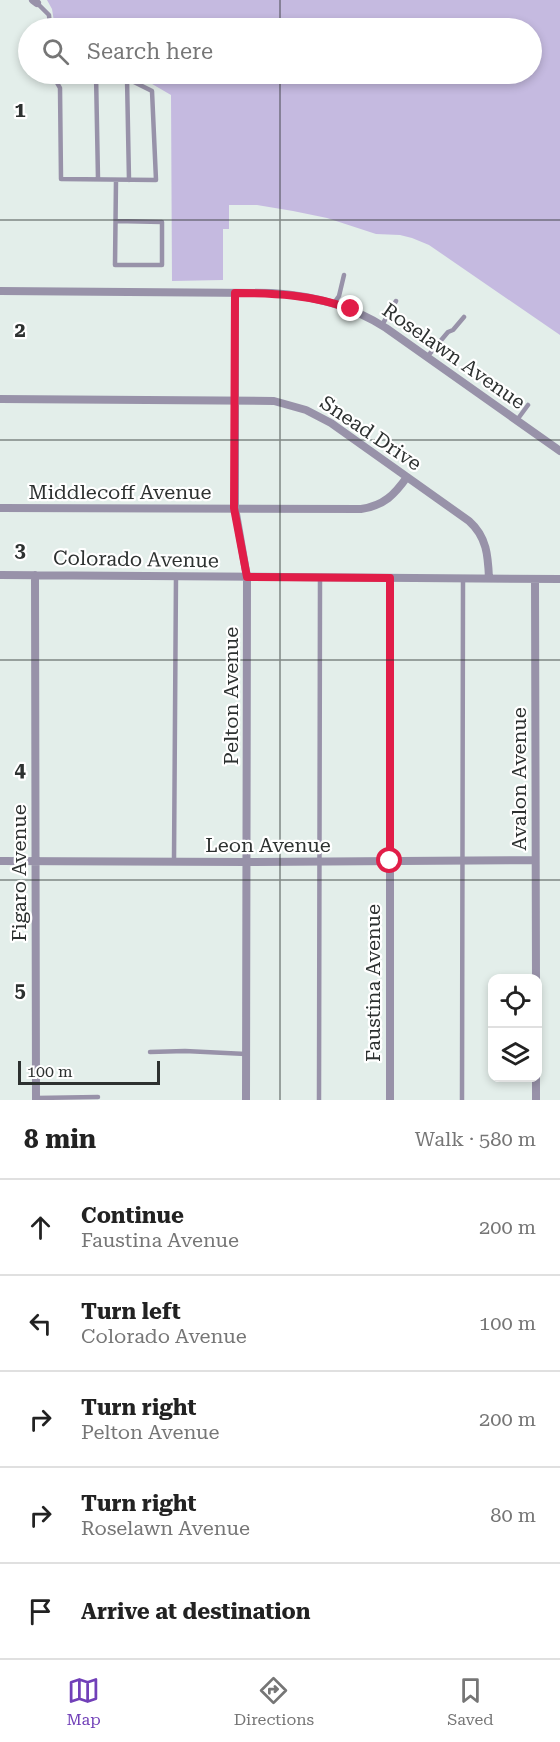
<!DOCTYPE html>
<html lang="en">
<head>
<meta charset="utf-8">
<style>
  body { margin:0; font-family:"Roboto Serif",serif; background:#f6f6f6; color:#222 }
  .controls { position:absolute; right:18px; bottom:18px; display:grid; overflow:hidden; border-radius:12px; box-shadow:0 3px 9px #0003 }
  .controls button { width:54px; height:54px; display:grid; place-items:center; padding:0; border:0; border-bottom:2px solid #e0e0e0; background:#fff; color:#222; font:30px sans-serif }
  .scale { position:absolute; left:18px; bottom:15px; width:142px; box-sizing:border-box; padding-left:6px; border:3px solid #2d3130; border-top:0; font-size:16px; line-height:21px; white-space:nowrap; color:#2d3130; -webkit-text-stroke:4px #fff; paint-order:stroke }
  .stop { position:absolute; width:18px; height:18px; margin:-14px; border:4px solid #e11d48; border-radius:50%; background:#fff }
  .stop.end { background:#e11d48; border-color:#fff; box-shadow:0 2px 6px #0008 }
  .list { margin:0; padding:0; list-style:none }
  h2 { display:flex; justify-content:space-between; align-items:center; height:78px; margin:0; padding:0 24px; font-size:26px }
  h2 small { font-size:20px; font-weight:400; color:#767676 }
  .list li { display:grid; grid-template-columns:39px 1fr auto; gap:18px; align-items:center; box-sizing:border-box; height:96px; padding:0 24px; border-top:2px solid #e0e0e0 }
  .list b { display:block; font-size:22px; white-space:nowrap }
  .list p { margin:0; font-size:20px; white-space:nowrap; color:#767676 }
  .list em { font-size:20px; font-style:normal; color:#767676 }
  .icon { flex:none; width:33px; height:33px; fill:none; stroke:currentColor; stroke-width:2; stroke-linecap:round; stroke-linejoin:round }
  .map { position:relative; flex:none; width:560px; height:1100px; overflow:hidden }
  .search { position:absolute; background:#fff; box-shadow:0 3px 9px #0003; left:18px; right:18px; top:18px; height:66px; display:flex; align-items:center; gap:15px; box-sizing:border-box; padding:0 21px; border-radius:33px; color:#767676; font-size:22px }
  .sheet { height:558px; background:#fff }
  nav { display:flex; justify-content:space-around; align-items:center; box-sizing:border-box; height:84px; border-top:2px solid #e0e0e0; background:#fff; font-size:16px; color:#767676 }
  nav a { display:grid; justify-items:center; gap:3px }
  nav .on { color:#7140b8 }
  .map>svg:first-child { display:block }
  .green { fill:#c5bae0 }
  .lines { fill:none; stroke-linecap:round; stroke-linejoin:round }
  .service { stroke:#9892a9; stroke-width:4.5 }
  .minor { stroke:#9892a9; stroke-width:8 }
  .route { stroke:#e11d48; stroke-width:8 }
  .grid { fill:none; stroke:#2d3130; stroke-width:1.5; stroke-opacity:0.55 }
  .labels { text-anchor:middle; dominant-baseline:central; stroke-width:4.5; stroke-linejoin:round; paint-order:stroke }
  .street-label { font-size:20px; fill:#2d3130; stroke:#fff }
  .grid-label { font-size:20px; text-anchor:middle; font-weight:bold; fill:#2d3130; stroke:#fff; stroke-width:4.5; stroke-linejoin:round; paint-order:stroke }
</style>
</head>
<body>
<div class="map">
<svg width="560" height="1100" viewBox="0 0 560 1100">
  <rect width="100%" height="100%" fill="#e3eeea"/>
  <!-- green -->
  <path class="green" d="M47,0H560V335L429,245L412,238L400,235L376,234L327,218L293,211L257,205H229V229H223V280L172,281L171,95L135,74H532V28H55L52,9Z"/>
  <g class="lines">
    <!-- service -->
    <path class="service" d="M37,3L49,15L50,28
      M52,74L60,88L61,179L156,180L152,91L118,74
      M96,74L98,179
      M127,78L129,180
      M116,180L115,265H162V222L116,221
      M334,303L339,296L344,275
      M382,325L396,301
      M427,357L448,332L453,330L464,317
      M517,420L528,405
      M174,861L176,575
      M150,1052L185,1051L246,1054
      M36,1098L98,1097
      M319,1100L320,578
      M462,1100L463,579"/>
    <!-- minor -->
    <path class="minor" d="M33,0L37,3
      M0,291L272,293C314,296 350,305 386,328L560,451
      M235,293V508L247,577L246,1100
      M0,399L274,401L306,410L331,423L469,521C487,537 488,556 489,578
      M0,508L361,509C384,506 395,494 407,477
      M0,575L560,579
      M35,575L36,1100
      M535,579L536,978
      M0,861L247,862L535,860
      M536,1078V1100
      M390,1100V578"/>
  </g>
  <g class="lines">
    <!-- route -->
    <path class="route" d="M351,309C313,295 275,293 235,293L234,508L247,577L390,578V861"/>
  </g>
  <!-- grid -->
  <path class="grid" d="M280,0V28M280,74V1100M0,220H560M0,440H560M0,660H560M0,880H560"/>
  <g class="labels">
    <!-- street labels -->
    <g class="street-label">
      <text transform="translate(454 356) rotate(35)">Roselawn Avenue</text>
      <text transform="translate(371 433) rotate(34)">Snead Drive</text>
      <text x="120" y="492">Middlecoff Avenue</text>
      <text transform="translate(136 559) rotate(1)">Colorado Avenue</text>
      <text transform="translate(231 696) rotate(-90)">Pelton Avenue</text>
      <text transform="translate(519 779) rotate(-90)">Avalon Avenue</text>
      <text x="268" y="845">Leon Avenue</text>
      <text transform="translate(19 873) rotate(-90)">Figaro Avenue</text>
      <text transform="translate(373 983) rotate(-90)">Faustina Avenue</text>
    </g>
  </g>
  <g class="grid-label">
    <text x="20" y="117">1</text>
    <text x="20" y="337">2</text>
    <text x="20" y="557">3</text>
    <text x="20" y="777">4</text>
    <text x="20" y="997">5</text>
  </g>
</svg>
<div class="controls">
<button><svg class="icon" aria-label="locate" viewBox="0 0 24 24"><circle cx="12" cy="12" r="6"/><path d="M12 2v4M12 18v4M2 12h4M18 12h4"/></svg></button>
<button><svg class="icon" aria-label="layers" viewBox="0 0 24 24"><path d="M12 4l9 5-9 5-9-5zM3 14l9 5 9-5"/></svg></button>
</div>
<div class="scale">100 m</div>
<div class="stop" style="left:390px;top:861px"></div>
<div class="stop end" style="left:351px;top:309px"></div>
<div class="search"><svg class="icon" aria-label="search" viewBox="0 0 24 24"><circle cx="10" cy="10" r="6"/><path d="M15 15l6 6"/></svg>Search here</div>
</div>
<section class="sheet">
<h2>8 min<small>Walk · 580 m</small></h2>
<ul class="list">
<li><svg class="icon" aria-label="ahead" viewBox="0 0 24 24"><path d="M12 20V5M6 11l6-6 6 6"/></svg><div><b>Continue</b><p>Faustina Avenue</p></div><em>200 m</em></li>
<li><svg class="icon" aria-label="left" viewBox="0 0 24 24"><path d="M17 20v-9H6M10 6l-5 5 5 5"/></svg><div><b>Turn left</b><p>Colorado Avenue</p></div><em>100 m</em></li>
<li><svg class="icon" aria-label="right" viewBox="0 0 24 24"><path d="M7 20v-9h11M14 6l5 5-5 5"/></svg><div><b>Turn right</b><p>Pelton Avenue</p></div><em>200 m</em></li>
<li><svg class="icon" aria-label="right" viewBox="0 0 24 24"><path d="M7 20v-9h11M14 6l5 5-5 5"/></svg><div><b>Turn right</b><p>Roselawn Avenue</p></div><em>80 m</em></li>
<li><svg class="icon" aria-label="arrive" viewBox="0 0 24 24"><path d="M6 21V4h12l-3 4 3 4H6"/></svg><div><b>Arrive at destination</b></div></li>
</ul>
</section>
<nav>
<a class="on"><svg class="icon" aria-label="map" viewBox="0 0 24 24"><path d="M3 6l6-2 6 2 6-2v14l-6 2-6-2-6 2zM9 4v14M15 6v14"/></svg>Map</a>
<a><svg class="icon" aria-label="directions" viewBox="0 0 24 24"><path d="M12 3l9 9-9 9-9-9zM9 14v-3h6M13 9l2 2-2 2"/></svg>Directions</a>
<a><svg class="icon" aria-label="saved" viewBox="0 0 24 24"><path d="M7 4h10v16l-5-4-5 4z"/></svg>Saved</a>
</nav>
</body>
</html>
